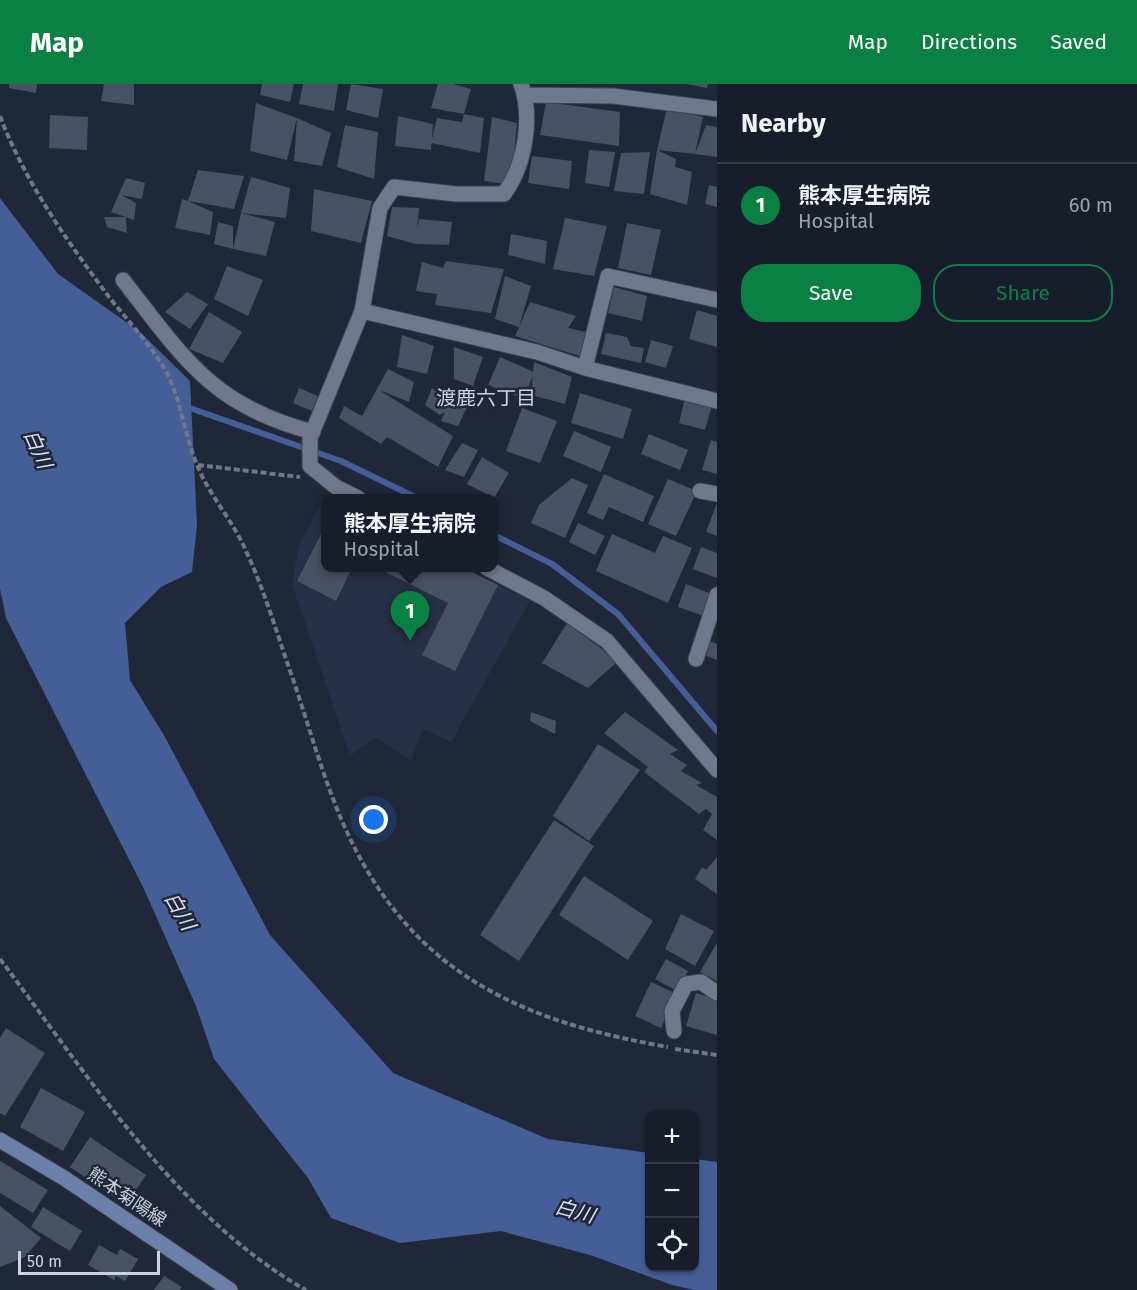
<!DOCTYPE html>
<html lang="en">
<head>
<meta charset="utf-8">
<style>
  body { margin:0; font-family:"Fira Sans","Noto Sans JP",sans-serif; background:#202632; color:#f1f3f6 }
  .controls { position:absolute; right:18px; bottom:18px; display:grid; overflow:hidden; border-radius:12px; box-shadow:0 2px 4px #0004 }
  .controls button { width:54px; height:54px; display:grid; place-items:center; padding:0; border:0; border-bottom:2px solid #363b47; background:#171d2a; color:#f1f3f6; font:30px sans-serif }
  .scale { position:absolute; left:18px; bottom:15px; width:142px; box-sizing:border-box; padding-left:6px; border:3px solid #cdd3de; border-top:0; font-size:16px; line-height:21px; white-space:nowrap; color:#cdd3de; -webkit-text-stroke:4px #1f2738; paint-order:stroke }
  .you { position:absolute; left:374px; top:736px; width:21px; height:21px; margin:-15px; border:4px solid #fff; border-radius:50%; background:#1a73e8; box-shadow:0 0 0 9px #1a73e833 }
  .badge { display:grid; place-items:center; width:39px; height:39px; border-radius:50%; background:#0b8043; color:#fff; font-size:20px; font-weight:700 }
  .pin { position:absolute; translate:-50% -50px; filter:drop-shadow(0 2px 3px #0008) }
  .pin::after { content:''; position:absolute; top:32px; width:21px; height:18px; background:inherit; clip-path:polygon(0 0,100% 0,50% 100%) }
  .popup { position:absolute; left:321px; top:410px; width:177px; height:78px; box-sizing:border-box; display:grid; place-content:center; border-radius:12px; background:#171d2a; filter:drop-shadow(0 2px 4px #0005); font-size:20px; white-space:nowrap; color:#9ea2a8 }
  .popup b { font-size:22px; color:#f1f3f6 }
  .popup::after { content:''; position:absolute; left:50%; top:100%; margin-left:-12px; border:12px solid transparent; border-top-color:#171d2a }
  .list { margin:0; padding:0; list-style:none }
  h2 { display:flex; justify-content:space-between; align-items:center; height:78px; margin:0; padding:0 24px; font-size:26px }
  h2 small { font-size:20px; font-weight:400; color:#9ea2a8 }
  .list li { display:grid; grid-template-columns:39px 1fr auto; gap:18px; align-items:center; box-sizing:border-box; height:84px; padding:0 24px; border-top:2px solid #363b47 }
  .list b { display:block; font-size:22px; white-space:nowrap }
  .list p { margin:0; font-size:20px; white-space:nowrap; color:#9ea2a8 }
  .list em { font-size:20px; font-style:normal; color:#9ea2a8 }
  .actions { display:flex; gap:12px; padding:18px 24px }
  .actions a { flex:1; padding:14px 0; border:2px solid #0b8043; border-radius:24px; text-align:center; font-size:21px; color:#0b8043 }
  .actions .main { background:#0b8043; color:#fff }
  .icon { flex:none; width:33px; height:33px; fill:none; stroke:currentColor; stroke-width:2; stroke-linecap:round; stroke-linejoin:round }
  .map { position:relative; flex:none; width:717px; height:1206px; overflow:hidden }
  header { display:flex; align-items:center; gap:36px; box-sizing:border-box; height:84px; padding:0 30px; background:#0b8043; color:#fff }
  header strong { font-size:28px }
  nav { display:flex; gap:33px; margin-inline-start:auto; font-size:21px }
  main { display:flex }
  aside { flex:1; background:#171d2a }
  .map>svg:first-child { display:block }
  .built { fill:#263046 }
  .water { fill:#455e97 }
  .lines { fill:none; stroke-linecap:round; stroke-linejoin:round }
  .stream { stroke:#455e97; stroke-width:6 }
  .building { fill:#495164 }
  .street-casing { stroke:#3c4351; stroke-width:17 }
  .secondary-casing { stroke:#3c4351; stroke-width:17 }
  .path { stroke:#707785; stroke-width:4; stroke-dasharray:6 3; stroke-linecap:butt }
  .street { stroke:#6f788d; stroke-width:15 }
  .secondary { stroke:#6d80aa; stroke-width:15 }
  .labels { text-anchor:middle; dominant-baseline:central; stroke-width:5; stroke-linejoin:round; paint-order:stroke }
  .street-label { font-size:18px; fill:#cdd3de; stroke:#1f2738 }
  .neighbourhood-label { font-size:20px; fill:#cdd3de; stroke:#1f2738 }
  .water-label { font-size:20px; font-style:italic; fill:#d9e1f3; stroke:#1f2738 }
</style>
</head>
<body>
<header>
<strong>Map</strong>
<nav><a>Map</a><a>Directions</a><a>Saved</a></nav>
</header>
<main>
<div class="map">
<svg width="717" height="1206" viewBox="0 0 717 1206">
  <rect width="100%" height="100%" fill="#1f2738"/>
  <!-- built -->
  <path class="built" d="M324,413L326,414V484H464L530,517L451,658L423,645L411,677L376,653L350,672L292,500L298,464Z"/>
  <!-- water -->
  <path class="water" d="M0,114L58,190L140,248L190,297L197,441L192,488L161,503L125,539L130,596L165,653L270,851L393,989L548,1055L649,1069L650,1184H694L695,1075L717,1078V1206H694L672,1201L590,1171L501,1147L400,1159L331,1134L308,1094L214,975L196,922L143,803L6,534L0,505Z"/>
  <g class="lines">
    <!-- stream -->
    <path class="stream" d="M184,322L341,377L417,414
      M494,451L552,480L618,530L717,647"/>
  </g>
  <!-- building -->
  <path class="building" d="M9,0H37L36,9L9,4Z
    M104,0H134V21L101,17Z
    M262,0H294L290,18L260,11Z
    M303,0H338L334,27L299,20Z
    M351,0L383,5L378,34L346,26Z
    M438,0H453L471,5L464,30L431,24Z
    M686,0H708L707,4Z
    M546,18L620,28L619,62L540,51Z
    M256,19L297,34L287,76L250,67Z
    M667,24L703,33L695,70L657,66L676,75L675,83L692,88L687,121L650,110L657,66Z
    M464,30L484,34L480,69L431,59L437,34L462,38Z
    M50,31L88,33L87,66L49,64Z
    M398,32L433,40L431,66L395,62Z
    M492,33L517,39L511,101L484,97Z
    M297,34L331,49L322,82L294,77Z
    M345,41L378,48L374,95L337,83Z
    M706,41L717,43V73L695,70Z
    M589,66L615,68L609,103L585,99Z
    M650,68L644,110L614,107L621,69Z
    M532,72L572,77L569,105L528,99Z
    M198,86L244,92L234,125L188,117L213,128L210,151L175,144L182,115L188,117Z
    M251,93L290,104L286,134L241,129Z
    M126,94L145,99L142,115L121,111L136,119L134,136L126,133L127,149L107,143L104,133H126L111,128Z
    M709,101L717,103V123L705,120Z
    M314,105L372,117L361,159L311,147Z
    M392,123L419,124L417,145L419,135L452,138L449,161L416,160L387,152Z
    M241,129L275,138L266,172L233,165Z
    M565,134L607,142L594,192L553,185Z
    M218,138L233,142V165L214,160Z
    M627,139L661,146L651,191L618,184Z
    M511,150L547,157L545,180L508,171Z
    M446,177L504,185L491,229L435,221L437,210L416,207L422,178L443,184Z
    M227,182L263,196L248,232L214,215Z
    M505,192L531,202L519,243L530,218L576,232L568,244L590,249L583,273L515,252L519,243L495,235Z
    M614,203L647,212L642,237L608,229Z
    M187,208L208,220L190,245L165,228Z
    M697,226L717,232V263L689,255Z
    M209,228L242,248L223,279L189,265Z
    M606,249L627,253L631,262L644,264L641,279L601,270Z
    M402,251L434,262L427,290L397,283Z
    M651,256L673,262L666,284L645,278Z
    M454,263L483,273L473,302L454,295Z
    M500,273L534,288L524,315L488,301Z
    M534,278L572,293L565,320L531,311Z
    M388,285L414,298L409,318L379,306L453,352L438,383L387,353L381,360L339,334L344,322L362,332Z
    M299,304L318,312L312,327L293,319Z
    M432,304L449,318L451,312L470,317L458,342L441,337L445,328L440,331L425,321Z
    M580,309L632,325L623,355L571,339Z
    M685,314L712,321L705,346L679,339Z
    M522,324L557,337L540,379L506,367Z
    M574,347L611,363L601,388L563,372Z
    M649,350L688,366L680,386L641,370Z
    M711,356L717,358V390L702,386Z
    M462,359L478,366L464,393L445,386Z
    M482,373L509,389L494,414L467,400Z
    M604,390L654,412L643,438L609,423L603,436L587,429Z
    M572,394L588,401L565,454L531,439L539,421Z
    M668,395L697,407L676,452L648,440Z
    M717,419V452L706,448Z
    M578,439L605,452L595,471L569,458Z
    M326,440V483L352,484L336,517L297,497Z
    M612,450L655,469L663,452L692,464L668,519L596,487Z
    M701,463L717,469V494L693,485Z
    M377,484H464L498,501L455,587L422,571L448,519Z
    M686,500L714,511L707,533L678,523Z
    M567,539L618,577L588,604L542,579Z
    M707,556L717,560V576L701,570Z
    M531,628L556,637L555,650L530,637Z
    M625,628L678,666L670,670L687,681L681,687L702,699L696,701L717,713V756L703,746L712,730L706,725L699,730L644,688L648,683L604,649Z
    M598,660L640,686L589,757L553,732Z
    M554,736L594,762L519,877L480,851Z
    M717,773V810L695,795L702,783L706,786Z
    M584,792L653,837L628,876L559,831Z
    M681,830L714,847L695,882L665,865Z
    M717,859V897L700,888Z
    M666,875L688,887L677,907L655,895Z
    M651,898L677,910L661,944L635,932Z
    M696,909L717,915V951L686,942Z
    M6,944L45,969L5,1032L0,1029V954Z
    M41,1004L85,1028L63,1067L20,1043Z
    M90,1053L146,1091L126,1121L70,1083Z
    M0,1077L48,1106L33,1129L0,1109Z
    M0,1122L41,1154L25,1173L0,1183Z
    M43,1123L82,1147L70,1167L31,1143Z
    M99,1161L117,1171L120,1165L138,1175L125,1197L116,1192L114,1196L88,1181Z
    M164,1192L182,1203L180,1206H154Z"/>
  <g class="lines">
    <defs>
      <path id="street" d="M525,11L613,12L717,25
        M123,196C183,273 212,322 313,348
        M362,227L537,268L585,284L717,317
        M585,284L608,192L717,216
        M700,407L717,410
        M358,414L336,403L310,382V354L362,227L380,124L394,103L456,110H504C525,81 533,34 521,0
        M487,484L544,514L607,557L717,686
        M696,575L717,511
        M674,947L672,927L686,900L701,898L717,909"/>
      <path id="secondary" d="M0,1056L64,1094L230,1206"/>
    </defs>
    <!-- street casing -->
    <use href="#street" class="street-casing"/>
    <!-- secondary casing -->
    <use href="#secondary" class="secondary-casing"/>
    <!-- path -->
    <path class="path" d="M0,32C25,98 67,157 109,213C125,233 158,270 168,291C183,323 186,361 203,394C216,419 235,441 246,467C263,503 275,543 288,581C311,645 327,714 360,774C428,899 536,940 668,963
      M198,381L300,393
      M0,875C87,990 178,1134 306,1206
      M675,965L717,971"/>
    <!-- street -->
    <use href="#street" class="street"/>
    <!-- secondary -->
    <use href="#secondary" class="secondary"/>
  </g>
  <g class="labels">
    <!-- street labels -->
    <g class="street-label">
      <text transform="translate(127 1113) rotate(34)">熊本菊陽線</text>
    </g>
    <!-- neighbourhood labels -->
    <g class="neighbourhood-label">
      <text x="486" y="314">渡鹿六丁目</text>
    </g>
    <!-- water labels -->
    <g class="water-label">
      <text transform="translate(38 365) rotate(66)">白川</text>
      <text transform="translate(180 827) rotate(60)">白川</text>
      <text transform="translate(575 1127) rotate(15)">白川</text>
    </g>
  </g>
</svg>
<div class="controls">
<button>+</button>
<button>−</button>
<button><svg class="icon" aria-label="locate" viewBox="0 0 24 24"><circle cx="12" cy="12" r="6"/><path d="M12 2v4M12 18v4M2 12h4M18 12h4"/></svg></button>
</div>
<div class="scale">50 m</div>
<div class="you"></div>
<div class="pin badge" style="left:410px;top:557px">1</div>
<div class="popup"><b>熊本厚生病院</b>Hospital</div>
</div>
<aside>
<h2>Nearby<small></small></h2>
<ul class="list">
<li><span class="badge">1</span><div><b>熊本厚生病院</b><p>Hospital</p></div><em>60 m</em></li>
</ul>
<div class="actions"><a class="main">Save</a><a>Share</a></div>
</aside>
</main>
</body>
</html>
